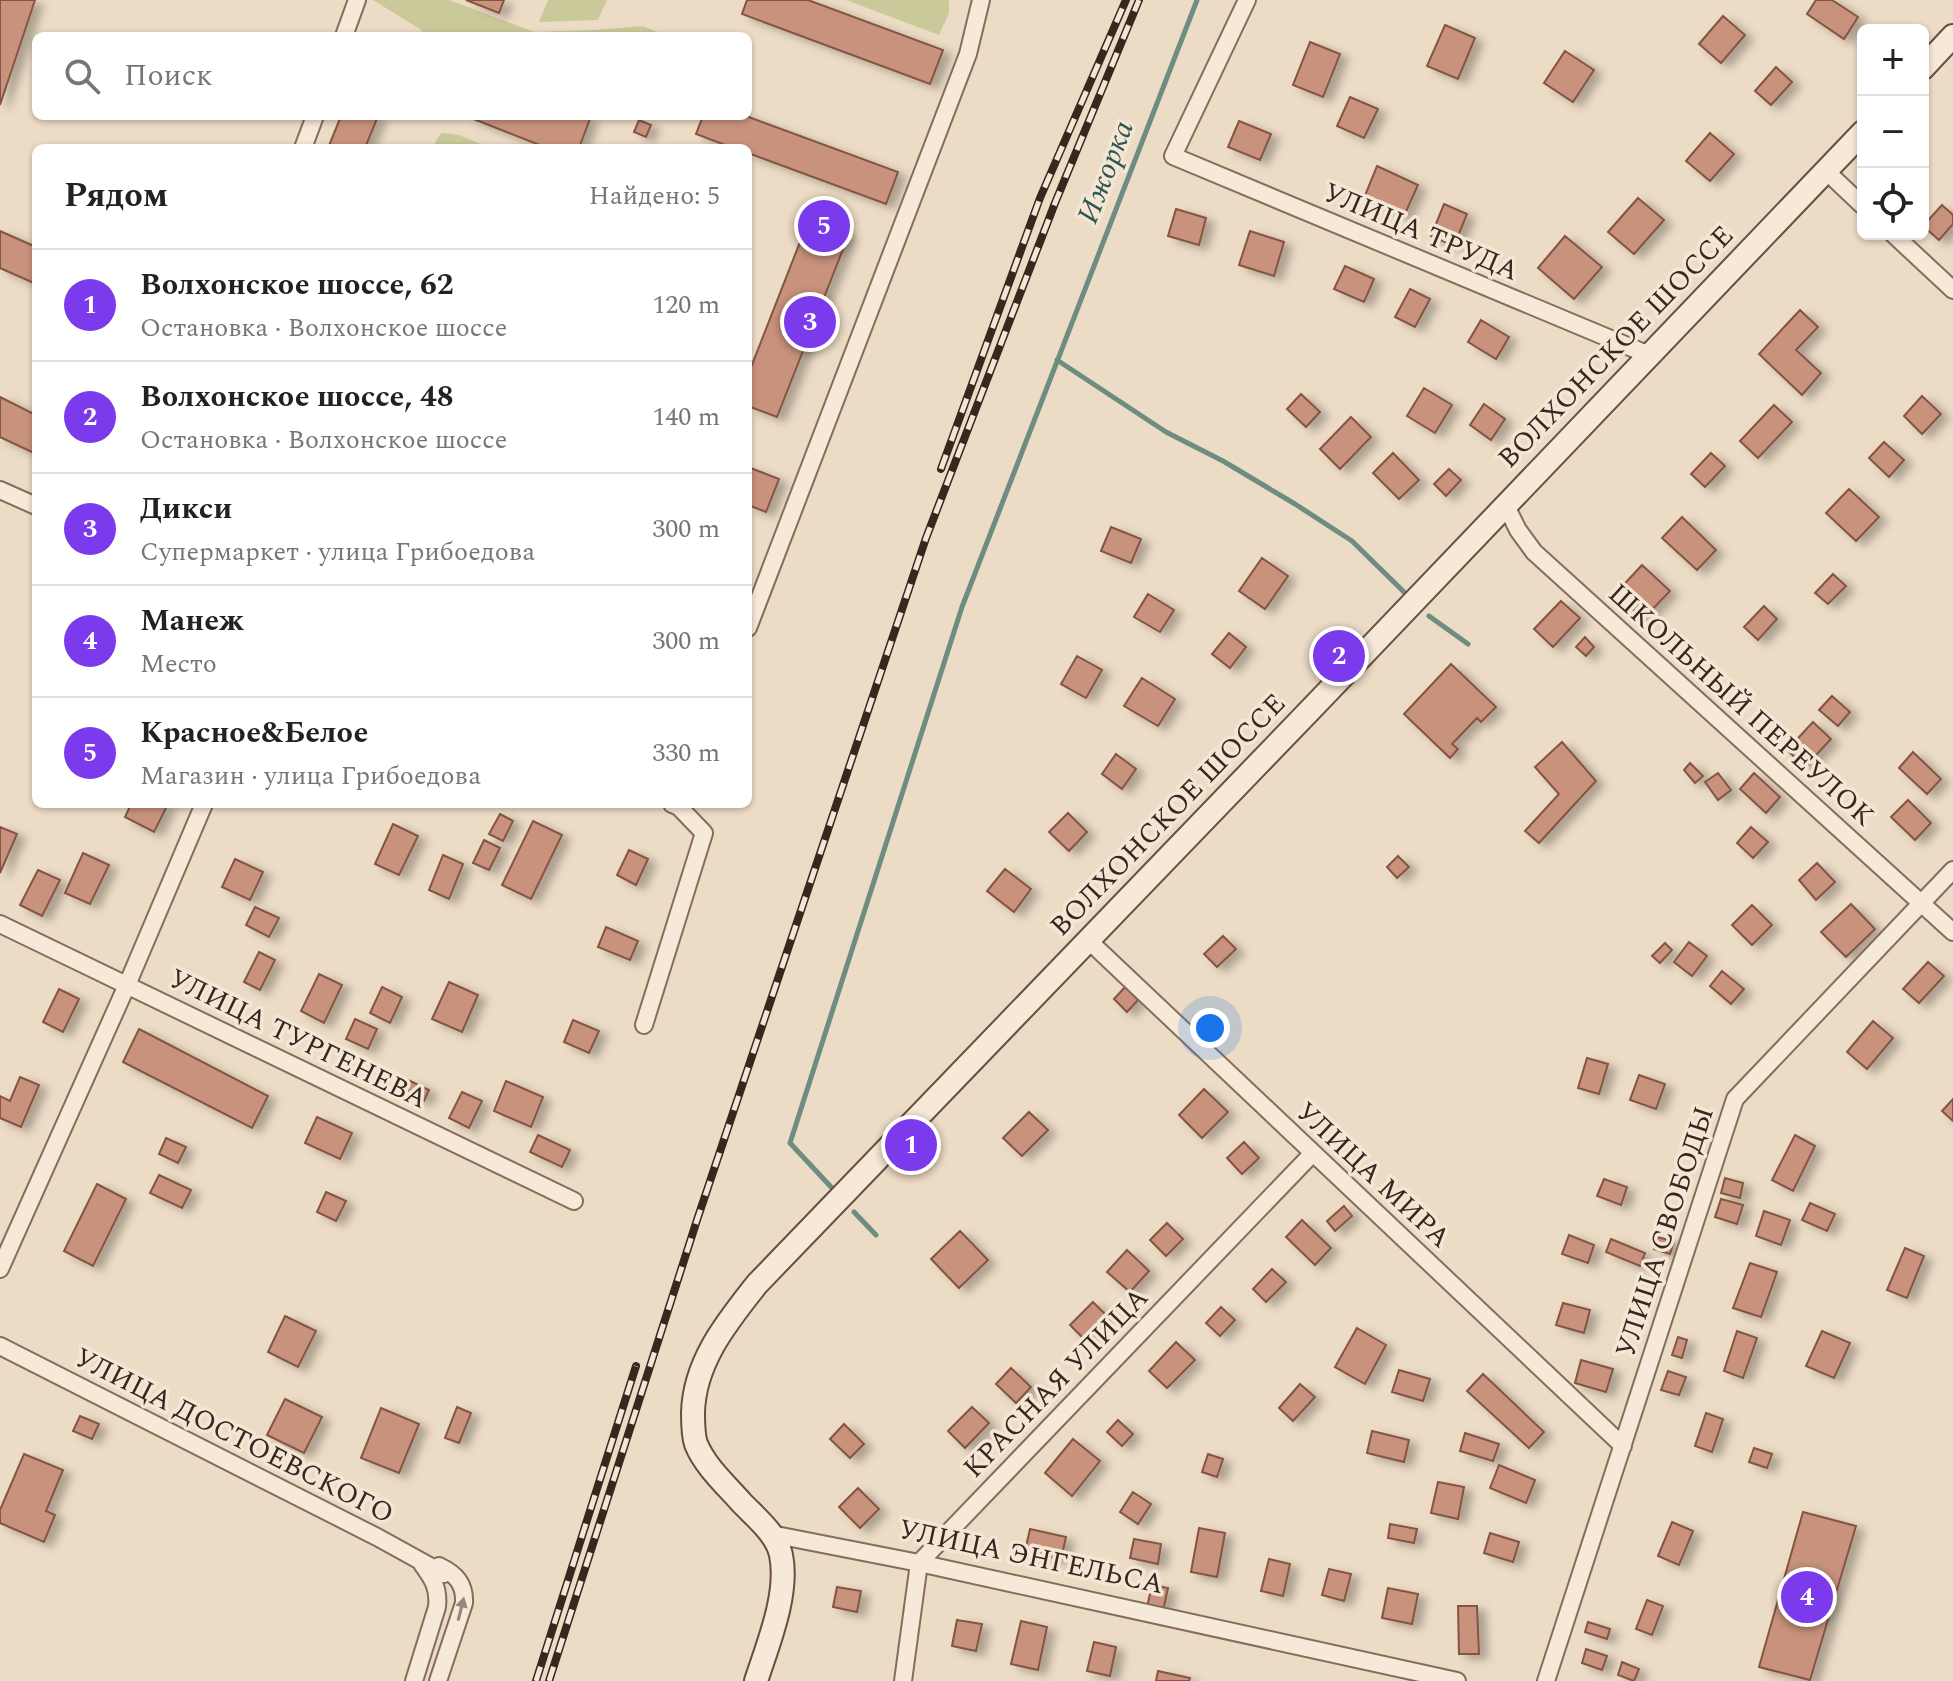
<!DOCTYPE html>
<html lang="ru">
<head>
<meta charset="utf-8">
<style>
  body { margin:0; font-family:Spectral,serif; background:#f2f2f2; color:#222 }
  .controls { position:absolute; right:24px; top:24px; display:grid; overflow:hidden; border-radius:12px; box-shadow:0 2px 6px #0004 }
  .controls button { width:72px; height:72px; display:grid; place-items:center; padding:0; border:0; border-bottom:2px solid #e0e0e0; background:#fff; color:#222; font:40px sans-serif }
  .you { position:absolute; left:1210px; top:1028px; width:28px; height:28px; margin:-20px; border:6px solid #fff; border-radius:50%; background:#1a73e8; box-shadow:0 0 0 12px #1a73e833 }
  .badge { display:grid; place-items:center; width:52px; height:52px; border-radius:50%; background:#7c3aed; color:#fff; font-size:26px; font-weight:700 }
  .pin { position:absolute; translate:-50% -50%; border:4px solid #fff; box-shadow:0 2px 8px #0006 }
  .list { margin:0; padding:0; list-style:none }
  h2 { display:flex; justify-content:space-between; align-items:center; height:104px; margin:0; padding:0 32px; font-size:34px }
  h2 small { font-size:26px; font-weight:400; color:#767676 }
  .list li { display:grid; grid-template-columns:52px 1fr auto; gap:24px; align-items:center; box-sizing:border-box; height:112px; padding:0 32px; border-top:2px solid #e0e0e0 }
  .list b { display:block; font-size:30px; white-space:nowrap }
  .list p { margin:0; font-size:26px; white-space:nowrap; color:#767676 }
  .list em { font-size:26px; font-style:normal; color:#767676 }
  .icon { flex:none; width:44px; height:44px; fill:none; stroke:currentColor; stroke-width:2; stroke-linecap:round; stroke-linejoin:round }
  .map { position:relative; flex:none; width:1953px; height:1681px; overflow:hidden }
  .search { position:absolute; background:#fff; box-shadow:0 2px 6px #0004; left:32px; top:32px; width:720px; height:88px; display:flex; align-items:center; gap:20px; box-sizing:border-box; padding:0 28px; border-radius:12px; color:#767676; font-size:30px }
  .panel { position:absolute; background:#fff; box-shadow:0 2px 6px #0004; left:32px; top:144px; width:720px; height:664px; border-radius:12px }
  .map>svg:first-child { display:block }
  .green { fill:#c9c999 }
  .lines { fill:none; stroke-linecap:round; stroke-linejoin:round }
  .stream { stroke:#6d8d81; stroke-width:5 }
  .building { fill:#c8927c; stroke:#835443; stroke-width:2; filter:url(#shadow) }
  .street-casing { stroke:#856d5c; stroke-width:20 }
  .secondary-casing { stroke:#674e3f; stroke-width:26 }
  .street { stroke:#f7e9d7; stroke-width:16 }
  .secondary { stroke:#f7e9d7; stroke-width:22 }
  .rail-casing { stroke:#36271f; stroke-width:8 }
  .rail { stroke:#f3e6d4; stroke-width:5; stroke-dasharray:15; stroke-linecap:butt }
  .oneway { fill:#96887b }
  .labels { text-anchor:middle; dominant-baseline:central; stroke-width:7; stroke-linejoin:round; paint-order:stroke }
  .street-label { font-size:28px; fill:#36271f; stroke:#f3e6d4 }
  .water-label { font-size:30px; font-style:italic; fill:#2f554e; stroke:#f3e6d4 }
</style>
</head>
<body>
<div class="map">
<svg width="1953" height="1681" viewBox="0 0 1953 1681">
  <defs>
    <filter id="shadow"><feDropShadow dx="8" dy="4.5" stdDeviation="4" flood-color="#0004"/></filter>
  </defs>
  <rect width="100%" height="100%" fill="#ecdbc5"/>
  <!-- green -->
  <path class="green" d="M373,0H449L534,32L532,36H426L420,29Z
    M548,0H607L598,20L539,22Z
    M846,0H949V13L939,35Z
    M643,26L667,36H534L535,32L595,30Z
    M442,133L459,135L491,148H433L438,137Z"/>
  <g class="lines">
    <!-- stream -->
    <path class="stream" d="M1057,360L1166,432L1223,461L1295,504L1352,541L1404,592
      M1429,616L1468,644
      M832,1188L790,1143L962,607L1197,0
      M854,1212L876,1235"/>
  </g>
  <!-- building -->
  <path class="building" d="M0,0H35L0,105Z
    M466,0H504L499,13Z
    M747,0H808L943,50L930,84L742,14Z
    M1816,0H1832L1858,17L1844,39L1807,14Z
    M1723,16L1745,35L1721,63L1699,44Z
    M1445,25L1475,38L1458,79L1427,66Z
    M1310,42L1340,54L1323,97L1293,85Z
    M1565,51L1594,70L1573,102L1544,83Z
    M1776,67L1792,82L1771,105L1755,91Z
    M1350,97L1378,109L1364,138L1337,126Z
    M341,116H378L365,148H328Z
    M466,116H583L590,119L579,148H547Z
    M703,116H746L898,172L886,204L748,153V148H733L696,134Z
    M639,120L651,125L646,137L634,132Z
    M1239,121L1271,134L1260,160L1228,147Z
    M1710,133L1734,154L1710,181L1686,161Z
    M1377,166L1418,185L1404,216L1364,198Z
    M1638,198L1664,220L1634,254L1608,232Z
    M1444,204L1467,214L1454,246L1431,236Z
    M1942,205L1953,215V224L1939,240L1923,226Z
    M1176,209L1206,218L1199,245L1168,236Z
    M809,219L849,234L777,417L748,406V375Z
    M0,231L36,247V284L0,268Z
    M1250,231L1284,242L1274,276L1239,265Z
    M1565,236L1602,267L1574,299L1538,268Z
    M1345,266L1374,279L1364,302L1334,289Z
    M1410,289L1430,299L1415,327L1395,317Z
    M1800,310L1818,327L1796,350L1821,373L1802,395L1759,354Z
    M1481,320L1509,337L1496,359L1468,342Z
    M1424,388L1452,405L1435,433L1407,416Z
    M1301,394L1320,412L1306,427L1287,409Z
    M1922,396L1941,414L1922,434L1904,416Z
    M0,397L36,415V454L0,437Z
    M1484,404L1505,419L1491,440L1470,425Z
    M1774,405L1792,422L1758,458L1740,441Z
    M1351,417L1371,437L1340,469L1320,449Z
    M1884,442L1904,460L1889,477L1869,458Z
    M1393,453L1419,480L1399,499L1373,473Z
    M1711,453L1725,466L1705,487L1691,474Z
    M748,467L779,479L766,512L748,505Z
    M1449,469L1461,480L1446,496L1434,484Z
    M1849,489L1879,517L1856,541L1826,513Z
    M1682,517L1716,550L1697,570L1662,538Z
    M1111,527L1141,539L1131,563L1101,551Z
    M1262,558L1288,576L1265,609L1239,591Z
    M1642,565L1670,591L1643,619L1616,593Z
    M1833,574L1846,586L1828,604L1815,593Z
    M1148,594L1174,610L1160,632L1134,617Z
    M1561,601L1580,618L1553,647L1534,629Z
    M1764,606L1777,619L1758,640L1744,627Z
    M1229,633L1246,647L1230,668L1212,654Z
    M1585,637L1594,647L1586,656L1576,647Z
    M1077,656L1102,670L1086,698L1061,684Z
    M1451,664L1496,707L1481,722L1477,718L1452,744L1458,749L1450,758L1404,714Z
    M1142,678L1175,699L1158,726L1124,706Z
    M1832,696L1850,712L1838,726L1819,710Z
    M1813,722L1831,739L1805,767L1787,750Z
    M1562,742L1596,781L1539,843L1525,831L1559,794L1535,767Z
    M1913,752L1941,779L1927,794L1899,768Z
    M1116,754L1136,769L1122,789L1102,774Z
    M1690,763L1703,776L1695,783L1684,770Z
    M1718,773L1731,790L1718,800L1705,782Z
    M1754,773L1780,797L1766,813L1740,789Z
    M1908,800L1931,823L1915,840L1891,817Z
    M131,804H168L154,832L125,817Z
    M1068,813L1087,832L1069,851L1049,832Z
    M500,814L513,821L503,841L489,834Z
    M533,821L562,835L531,899L502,885Z
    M393,824L418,836L399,875L375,864Z
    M0,827L17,834L0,873Z
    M1751,827L1768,842L1753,858L1737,843Z
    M484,840L500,848L489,870L473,863Z
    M629,850L648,859L636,885L617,875Z
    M83,853L109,865L90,904L65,893Z
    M443,855L463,864L449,899L429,890Z
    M1398,856L1409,867L1397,878L1387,867Z
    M235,859L263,872L250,900L222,887Z
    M1817,863L1835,882L1816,900L1799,880Z
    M1005,869L1031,889L1014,912L987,891Z
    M38,870L60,880L42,916L20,905Z
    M1851,904L1875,929L1846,957L1821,932Z
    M1752,905L1772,925L1752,945L1732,925Z
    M255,907L279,918L269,937L246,925Z
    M606,927L638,941L630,960L598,947Z
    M1223,936L1236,949L1217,967L1204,954Z
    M1689,942L1707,956L1692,976L1674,962Z
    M1665,943L1672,950L1660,963L1652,956Z
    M259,952L275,960L260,990L244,982Z
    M1928,962L1944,976L1919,1003L1903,989Z
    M1722,971L1744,989L1731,1004L1710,986Z
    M319,974L342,985L324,1023L301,1011Z
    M449,982L478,995L462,1032L432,1019Z
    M382,987L402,997L390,1023L370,1013Z
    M1125,987L1138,1000L1127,1012L1114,999Z
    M59,989L79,999L63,1032L43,1022Z
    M355,1019L377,1029L368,1049L346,1039Z
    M573,1020L599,1031L589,1053L564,1042Z
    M1873,1021L1893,1038L1867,1069L1847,1052Z
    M139,1029L268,1096L252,1128L123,1062Z
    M1587,1058L1608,1064L1599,1094L1578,1088Z
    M1639,1075L1665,1084L1656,1109L1630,1100Z
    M20,1077L39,1085L21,1127L0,1118V1096L10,1101Z
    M408,1080L429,1090L424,1101L403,1091Z
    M506,1081L543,1097L531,1127L494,1111Z
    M1204,1089L1228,1112L1202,1138L1179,1115Z
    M462,1092L482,1101L469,1128L449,1118Z
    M1953,1099V1121L1942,1111Z
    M1029,1112L1048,1130L1022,1156L1003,1138Z
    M317,1117L352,1133L340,1159L305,1143Z
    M538,1135L570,1150L562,1167L530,1152Z
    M1795,1135L1815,1146L1793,1191L1772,1180Z
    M166,1138L186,1147L178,1163L159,1154Z
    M1244,1142L1259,1158L1242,1174L1227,1158Z
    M159,1175L191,1190L182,1208L150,1193Z
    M1725,1178L1743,1183L1740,1198L1721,1193Z
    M1604,1179L1627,1187L1621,1205L1597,1196Z
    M97,1184L126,1199L93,1266L64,1251Z
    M326,1192L346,1201L336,1221L317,1212Z
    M1721,1199L1743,1205L1737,1224L1715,1217Z
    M1810,1203L1835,1214L1827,1231L1802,1220Z
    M1344,1206L1352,1216L1335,1231L1327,1221Z
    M1764,1211L1790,1220L1781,1245L1756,1236Z
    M1302,1220L1331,1248L1315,1265L1286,1237Z
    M1167,1223L1183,1239L1166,1256L1150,1240Z
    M960,1231L988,1260L959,1288L931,1259Z
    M1569,1235L1594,1245L1588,1263L1562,1254Z
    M1658,1237L1674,1242L1670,1254L1654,1249Z
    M1611,1239L1645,1253L1640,1266L1606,1252Z
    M1905,1248L1924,1256L1907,1298L1887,1290Z
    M1127,1250L1149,1271L1130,1292L1107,1272Z
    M1750,1263L1777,1272L1761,1317L1733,1308Z
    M1272,1269L1286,1282L1266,1302L1253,1289Z
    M1093,1302L1107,1316L1084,1339L1070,1325Z
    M1563,1303L1590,1310L1584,1333L1556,1325Z
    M1221,1307L1235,1320L1220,1336L1206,1323Z
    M285,1316L316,1331L298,1367L268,1352Z
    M1357,1328L1386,1345L1365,1384L1335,1367Z
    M1737,1331L1757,1338L1743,1378L1724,1371Z
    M1822,1331L1850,1343L1834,1378L1806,1366Z
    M1678,1337L1687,1340L1682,1358L1672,1355Z
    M1176,1342L1195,1360L1167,1388L1149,1371Z
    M1581,1360L1613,1369L1606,1392L1575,1383Z
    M1011,1368L1031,1387L1016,1403L996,1384Z
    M1399,1370L1430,1379L1423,1401L1392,1392Z
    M1668,1371L1686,1377L1679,1395L1661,1390Z
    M1483,1374L1544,1432L1529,1448L1467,1391Z
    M1300,1384L1315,1397L1293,1421L1279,1408Z
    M285,1399L322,1417L304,1453L267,1435Z
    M457,1407L471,1413L459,1443L445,1438Z
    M972,1407L989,1423L965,1448L948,1431Z
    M381,1408L419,1424L399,1473L361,1458Z
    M1706,1413L1723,1419L1712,1452L1695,1446Z
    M80,1416L99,1424L92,1439L73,1431Z
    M1118,1420L1133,1434L1122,1446L1107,1432Z
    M844,1424L864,1444L850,1458L830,1439Z
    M1372,1431L1409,1440L1404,1462L1367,1453Z
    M1465,1433L1499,1444L1493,1461L1460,1451Z
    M1073,1439L1100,1461L1072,1496L1045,1473Z
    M1754,1448L1772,1454L1767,1468L1749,1462Z
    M24,1454L63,1470L46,1511L55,1515L44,1542L0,1523V1510Z
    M1208,1454L1223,1459L1217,1477L1202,1472Z
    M1499,1465L1535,1480L1526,1503L1490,1488Z
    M1438,1482L1464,1487L1458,1519L1431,1513Z
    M858,1488L879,1509L860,1528L839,1507Z
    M1133,1492L1151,1504L1138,1524L1120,1512Z
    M1803,1512L1856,1526L1810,1680L1759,1667Z
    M1672,1522L1693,1531L1679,1565L1658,1556Z
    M1390,1524L1417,1529L1414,1543L1388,1538Z
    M1199,1528L1225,1533L1217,1577L1191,1572Z
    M1030,1529L1066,1537L1061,1559L1025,1551Z
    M1490,1533L1519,1542L1513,1562L1484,1553Z
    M1134,1539L1161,1544L1158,1564L1130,1558Z
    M1269,1559L1290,1564L1283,1596L1261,1591Z
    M1329,1569L1351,1574L1344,1601L1322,1595Z
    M1152,1585L1168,1588L1163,1611L1147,1607Z
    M837,1587L861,1591L857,1612L833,1607Z
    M1388,1588L1418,1594L1412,1624L1382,1618Z
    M1647,1600L1663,1606L1652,1635L1636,1629Z
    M1458,1606H1477L1479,1654H1459Z
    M957,1620L982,1624L976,1651L952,1646Z
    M1021,1621L1047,1627L1038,1670L1011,1664Z
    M1588,1622L1610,1629L1607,1639L1585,1632Z
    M1094,1642L1116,1647L1110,1676L1087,1671Z
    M1586,1649L1607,1656L1602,1670L1582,1663Z
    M1622,1662L1639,1669L1634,1681L1618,1675Z
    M1158,1671L1190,1678L1189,1681H1156Z"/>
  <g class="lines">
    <defs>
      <path id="street" d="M1247,0L1173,156L1649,355
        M344,36L357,0
        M303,148L315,116
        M1826,171L1863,206
        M1893,234L1953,290
        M0,490L36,506
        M1506,506L1518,530L1534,552L1953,932
        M748,628L968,54L981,0
        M0,924L574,1201
        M1088,940L1623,1446
        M644,1025L704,833L679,807L672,804
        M0,1269L127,985L204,804
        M0,1346L377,1537L444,1574
        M771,1534L919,1563L1457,1681
        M414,1681L437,1607C439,1588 433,1579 422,1564
        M438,1681L464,1603C465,1584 456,1574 439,1566
        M903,1681L919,1563L1312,1154
        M1546,1681L1735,1099L1953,870"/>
      <path id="secondary" d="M1923,68L1953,36
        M756,1681C768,1644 789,1594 781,1555C777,1534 755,1517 741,1502C725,1484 705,1466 696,1444C693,1435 693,1423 693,1413C694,1362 727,1322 757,1284L1315,705L1863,132"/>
    </defs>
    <!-- street casing -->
    <use href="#street" class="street-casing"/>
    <!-- secondary casing -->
    <use href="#secondary" class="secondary-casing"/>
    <!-- street -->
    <use href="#street" class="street"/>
    <!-- secondary -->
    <use href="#secondary" class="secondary"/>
    <defs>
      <path id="rail" d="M941,469L1040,198L1126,0
        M536,1681L636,1366
        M549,1681L697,1220L926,538L1055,203L1139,0"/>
    </defs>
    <!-- rail casing -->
    <use href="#rail" class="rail-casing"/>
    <!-- rail -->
    <use href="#rail" class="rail"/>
  </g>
  <!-- one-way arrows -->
  <defs><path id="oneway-solid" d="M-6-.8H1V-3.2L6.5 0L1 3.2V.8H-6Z" transform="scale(2)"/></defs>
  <use class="oneway" href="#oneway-solid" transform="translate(461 1609) rotate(-76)"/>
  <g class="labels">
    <!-- street labels -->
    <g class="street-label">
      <text transform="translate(1421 232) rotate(23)">УЛИЦА ТРУДА</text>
      <text transform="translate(1616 347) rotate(-46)">ВОЛХОНСКОЕ ШОССЕ</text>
      <text transform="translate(1741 705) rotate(42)">ШКОЛЬНЫЙ ПЕРЕУЛОК</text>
      <text transform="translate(1168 815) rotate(-46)">ВОЛХОНСКОЕ ШОССЕ</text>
      <text transform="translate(298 1039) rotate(26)">УЛИЦА ТУРГЕНЕВА</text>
      <text transform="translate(1373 1175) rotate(43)">УЛИЦА МИРА</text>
      <text transform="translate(1665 1232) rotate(-72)">УЛИЦА СВОБОДЫ</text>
      <text transform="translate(1056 1383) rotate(-46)">КРАСНАЯ УЛИЦА</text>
      <text transform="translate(234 1436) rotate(27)">УЛИЦА ДОСТОЕВСКОГО</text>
      <text transform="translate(1031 1557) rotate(12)">УЛИЦА ЭНГЕЛЬСА</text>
    </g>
    <!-- water labels -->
    <g class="water-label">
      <text transform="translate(1106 172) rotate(-69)">Ижорка</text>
    </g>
  </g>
</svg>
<div class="controls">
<button>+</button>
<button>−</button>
<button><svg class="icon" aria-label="locate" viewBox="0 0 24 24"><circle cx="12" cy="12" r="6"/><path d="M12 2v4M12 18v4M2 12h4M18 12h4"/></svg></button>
</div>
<div class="you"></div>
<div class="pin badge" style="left:911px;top:1145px">1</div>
<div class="pin badge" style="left:1339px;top:656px">2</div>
<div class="pin badge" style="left:810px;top:322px">3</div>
<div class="pin badge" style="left:1807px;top:1597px">4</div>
<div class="pin badge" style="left:824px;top:226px">5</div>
<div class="search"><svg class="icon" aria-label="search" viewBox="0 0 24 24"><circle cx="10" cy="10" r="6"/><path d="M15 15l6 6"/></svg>Поиск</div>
<section class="panel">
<h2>Рядом<small>Найдено: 5</small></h2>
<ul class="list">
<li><span class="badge">1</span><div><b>Волхонское шоссе, 62</b><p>Остановка · Волхонское шоссе</p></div><em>120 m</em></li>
<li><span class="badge">2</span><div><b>Волхонское шоссе, 48</b><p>Остановка · Волхонское шоссе</p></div><em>140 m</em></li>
<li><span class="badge">3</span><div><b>Дикси</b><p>Супермаркет · улица Грибоедова</p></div><em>300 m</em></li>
<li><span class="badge">4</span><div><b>Манеж</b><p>Место</p></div><em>300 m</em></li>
<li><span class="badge">5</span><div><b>Красное&amp;Белое</b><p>Магазин · улица Грибоедова</p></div><em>330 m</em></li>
</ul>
</section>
</div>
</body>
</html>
